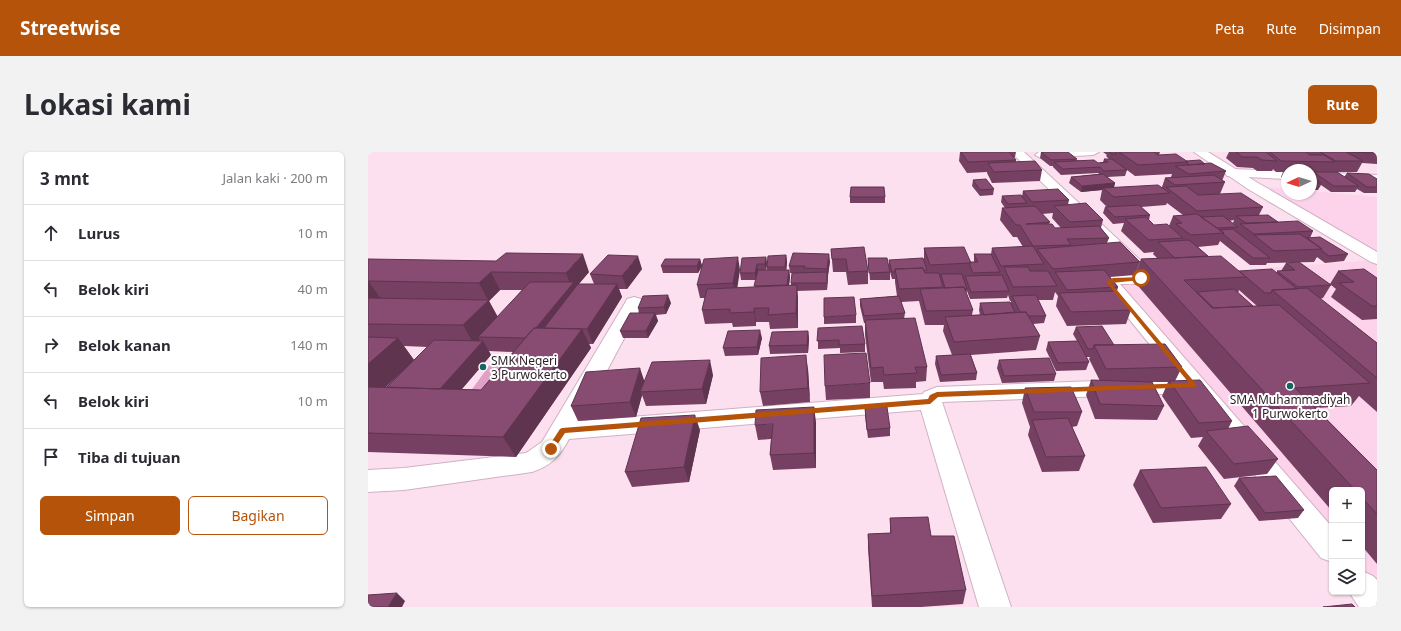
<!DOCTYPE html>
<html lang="id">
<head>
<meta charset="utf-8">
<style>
  body { margin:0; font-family:"Noto Sans",sans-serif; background:#f2f2f3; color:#2b2b33 }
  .controls { position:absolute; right:12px; bottom:12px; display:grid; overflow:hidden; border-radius:6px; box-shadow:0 1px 3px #0004 }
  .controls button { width:36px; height:36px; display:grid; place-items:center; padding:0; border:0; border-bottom:1px solid #e1e1e2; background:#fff; color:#2b2b33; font:20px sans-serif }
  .compass { position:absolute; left:913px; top:12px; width:36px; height:36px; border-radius:50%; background:#fff; box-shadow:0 1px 3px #0004; rotate:266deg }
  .stop { position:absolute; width:12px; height:12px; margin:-9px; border:3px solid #b45309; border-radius:50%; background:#fff }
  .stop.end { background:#b45309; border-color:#fff; box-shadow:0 1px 4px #0008 }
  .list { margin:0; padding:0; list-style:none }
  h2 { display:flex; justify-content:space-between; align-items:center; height:52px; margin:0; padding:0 16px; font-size:17px }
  h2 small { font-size:13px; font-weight:400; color:#7c7c81 }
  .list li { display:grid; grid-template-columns:26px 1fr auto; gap:12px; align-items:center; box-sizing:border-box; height:56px; padding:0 16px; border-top:1px solid #e1e1e2 }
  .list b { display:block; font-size:15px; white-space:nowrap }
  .list em { font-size:13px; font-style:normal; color:#7c7c81 }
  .actions { display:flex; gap:8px; padding:12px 16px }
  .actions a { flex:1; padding:9px 0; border:1px solid #b45309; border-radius:6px; text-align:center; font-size:14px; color:#b45309 }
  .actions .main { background:#b45309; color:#fff }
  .icon { flex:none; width:22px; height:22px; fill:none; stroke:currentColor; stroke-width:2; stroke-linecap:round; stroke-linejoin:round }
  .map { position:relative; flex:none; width:1009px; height:455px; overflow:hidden; border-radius:6px }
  header { display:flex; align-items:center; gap:24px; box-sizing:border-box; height:56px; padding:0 20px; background:#b45309; color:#fff }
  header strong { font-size:19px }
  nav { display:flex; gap:22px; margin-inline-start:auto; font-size:14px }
  .intro { display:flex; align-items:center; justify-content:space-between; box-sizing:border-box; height:96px; padding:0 24px }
  h1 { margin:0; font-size:28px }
  .button { padding:10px 18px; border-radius:6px; background:#b45309; color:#fff; font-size:14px; font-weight:700 }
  main { display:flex; gap:24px; padding:0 24px }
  aside { flex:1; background:#fff; border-radius:6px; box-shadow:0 1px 3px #0004 }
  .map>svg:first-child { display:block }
  .built { fill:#fdd3eb }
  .green { fill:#e1a0c6 }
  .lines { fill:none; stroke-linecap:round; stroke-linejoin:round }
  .minor-casing { stroke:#d1b0c3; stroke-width:2 }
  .tertiary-casing { stroke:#d1b0c3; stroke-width:2 }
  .minor { fill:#fff; fill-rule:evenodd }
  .tertiary { fill:#fff; fill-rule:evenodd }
  .wall { fill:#754061; fill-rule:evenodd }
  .shaded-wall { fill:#5f344f }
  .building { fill:#884b71; stroke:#5f344f }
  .route { fill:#b45309 }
  .poi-dot { fill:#176561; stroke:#fff; stroke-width:1.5 }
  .labels { text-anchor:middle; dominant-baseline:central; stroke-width:4; stroke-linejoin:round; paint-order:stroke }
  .poi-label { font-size:12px; fill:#2b1f26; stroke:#fff; text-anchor:start }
</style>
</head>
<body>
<header>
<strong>Streetwise</strong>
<nav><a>Peta</a><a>Rute</a><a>Disimpan</a></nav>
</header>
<div class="intro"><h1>Lokasi kami</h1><a class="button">Rute</a></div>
<main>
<aside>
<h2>3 mnt<small>Jalan kaki · 200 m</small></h2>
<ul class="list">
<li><svg class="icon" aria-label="ahead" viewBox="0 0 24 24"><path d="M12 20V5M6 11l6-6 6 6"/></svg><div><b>Lurus</b></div><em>10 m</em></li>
<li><svg class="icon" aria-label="left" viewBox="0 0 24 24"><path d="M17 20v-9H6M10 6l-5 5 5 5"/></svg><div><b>Belok kiri</b></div><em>40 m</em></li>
<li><svg class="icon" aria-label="right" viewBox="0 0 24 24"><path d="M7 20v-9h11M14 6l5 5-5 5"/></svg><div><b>Belok kanan</b></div><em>140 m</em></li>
<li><svg class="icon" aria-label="left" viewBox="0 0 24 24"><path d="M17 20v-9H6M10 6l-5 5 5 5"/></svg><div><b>Belok kiri</b></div><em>10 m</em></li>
<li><svg class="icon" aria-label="arrive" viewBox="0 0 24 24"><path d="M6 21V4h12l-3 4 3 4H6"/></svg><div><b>Tiba di tujuan</b></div></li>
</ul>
<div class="actions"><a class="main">Simpan</a><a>Bagikan</a></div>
</aside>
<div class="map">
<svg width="1009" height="455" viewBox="0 0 1009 455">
  <rect width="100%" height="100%" fill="#fce0ef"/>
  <!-- built -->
  <path class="built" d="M885,34L919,37V42H943V39L1009,45V107Z
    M1009,108V434L994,417V338H964V382L745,129L812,122Z"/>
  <!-- green -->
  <path class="green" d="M138,206L147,211L128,240H102L123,211Z"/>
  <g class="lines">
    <defs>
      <path id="minor" d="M643,0H656L784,119L787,123C779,134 764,132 752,132L964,375V410L953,406L821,241L574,250L643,455H611L553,258L201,287C192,304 183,314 164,320L36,338L0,340V318L36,316L158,301L174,290L257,151L259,147L266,145L273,147L275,151L212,269L555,242L556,240L569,235L809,226L731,130C739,119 756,122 767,122Z
        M671,0H731L725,3L673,6L667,3Z
        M863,17L919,19V27L859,24L857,21L859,18Z
        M943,20L1009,23V31L943,28Z
        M994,419L1005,424L1009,428V455H991L981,440H994Z"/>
      <path id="tertiary" d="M826,0H840L890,31L1009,100V112L1003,110L880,37Z"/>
    </defs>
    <!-- minor casing -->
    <use href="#minor" class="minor-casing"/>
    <!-- tertiary casing -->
    <use href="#tertiary" class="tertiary-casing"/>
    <!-- minor -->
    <use href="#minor" class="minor"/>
    <!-- tertiary -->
    <use href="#tertiary" class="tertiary"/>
  </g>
  <!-- wall -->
  <path class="wall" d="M592,0H648L647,5H646L648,8V10L674,18L672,29L624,31L619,21V20L599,21L591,9Z
    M673,0L709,7L708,8L730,11L735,10L736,7H741L738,4L739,3L735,0H792L791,3L818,9L837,12L858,19L854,29L857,30L852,42L895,55L891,63L910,70L945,79L942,86L980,102L976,109L957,111L949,105L946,110L899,111L898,113H882L852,89L850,93L830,95L840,104L871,119L909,121V119H913L918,111L962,132L970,119L1009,126V167L994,168L963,145L968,137L963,133L955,146L952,147L1009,191V260L991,244L983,254L948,256L1009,318V412L994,394V338H964V359L765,128L773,107L789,106L785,102L786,100L776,101L753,79L756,71L745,72L735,61L737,55H739L732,48L734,38L713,40L701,31L703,25L731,22L730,21L693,23L685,15V14H682L672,6ZM759,18L767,24L804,22L803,25H804L797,26L794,35L746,36L747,31L739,25L757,24ZM799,51L815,63L805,64L801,74L786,73L781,68L782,63L773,55L798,53ZM866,68L865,71L870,75L868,79L870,75L861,69ZM871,138L889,154H885L870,141Z
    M861,0H1009V12L994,11L989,20H961L976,25L979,21L1009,27V41H996L989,37L987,40H963L953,33L950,38H943V25L945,21H943V18H919V29L913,25L915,20H908L905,17L904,19H889L885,16L869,15L858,6Z
    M605,28L626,37L625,43L612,44L604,34Z
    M655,39L701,48L700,53L735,68L733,76L741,86L739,91L772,110L767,123L742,125L750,135L749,139L763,158L758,172L699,174L688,154L690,144L687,140L685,148H670L678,164L676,171L665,172L672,184L668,198L603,203L609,221L608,228L572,230L567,212L568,204L584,203L575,179L576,173H557L551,149L533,150L537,161L536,167L559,215L558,229L548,230V236L516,237L515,230H503L497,183V171H496L492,154V147L529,144L527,130V127H524L522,120V128H502L500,106L521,113V108L556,109V96L602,110H606V102H623L624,96L655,95L649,85H645L632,68L634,56H637L633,50L634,44H654ZM685,61L684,66L693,76H687L681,72L682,70L674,62ZM599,139L602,147L639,146L640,143L642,149H643V151H612L611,158L612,163H604L605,158L598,141Z
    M482,45H517V51H482Z
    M463,97L500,119V132L480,133L478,120H465Z
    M418,103L419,110L418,118H421L422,125L421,133H423V131L433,121H422L421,114L462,109L460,123L459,138L429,139L430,147V176L402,177L401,170H388V174L365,175L364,171L337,172L334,158L337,146H332L329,133L370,105L369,136L387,135L388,128H373L372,121L398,105L399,112L398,118H399V115Z
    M0,107L221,120L211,132H226L222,122L274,117L259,137H251L254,145L225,192H221L223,196L148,305L0,300ZM132,138H154L130,165L121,149ZM36,194L60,195L19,235H18L46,208ZM121,199L145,200L113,238L94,237L123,203Z
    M332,107L334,114L330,121H295L293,114Z
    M303,151L298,162L288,163L290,169L280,186H255L252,179L271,161L270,156Z
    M488,163V171L456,172V165Z
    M708,175L746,193L814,215L807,229L864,269L860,277L910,307L899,322L856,327L830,294L835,285L823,286L794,244L800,230H784L796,254L789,268L727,267L718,243L723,228L732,229L721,207L722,205H718L721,210L718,218L688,219L678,198L680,190L709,189L705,182Z
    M450,176L497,192V200L472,201V196L450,197Z
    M440,179L441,187L440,201L402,202L401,194Z
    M394,186L390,203L357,204L355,196Z
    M631,208L688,222L686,229L634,231L629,216Z
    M440,217L442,250L395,254L392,240Z
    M345,223L338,252L278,254L274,243L268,265L210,269L203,254L277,229Z
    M502,231V246L458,248L457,234Z
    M657,236L714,260L709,274L704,275L717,304L711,319L674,320L660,283L662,275L654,251Z
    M497,256L522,276V284L500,286L497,264Z
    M448,270V316L405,318L402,303L403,287L390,288L387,273Z
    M332,278L321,330L264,335L257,320Z
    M772,318L863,352L853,367L785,371L765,333Z
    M871,326L936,358L930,366L891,369L866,334Z
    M522,366L563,384L598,438L595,452L553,455H504L500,396V382L522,381Z"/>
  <!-- shaded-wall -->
  <path class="shaded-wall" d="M747,31L745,37L735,36L734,38L713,40L714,34Z
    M215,102L221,120L208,135L185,178L160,186L203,134L198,121Z
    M461,102L462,109L460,123L459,138V117Z
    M418,103L419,110L418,122L417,115Z
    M270,104L274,117L259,137L254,124Z
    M370,105L372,118L368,145L365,131Z
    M398,105L399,112L398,119L397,112Z
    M332,107L334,114L330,121L329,114Z
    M389,112L390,119L388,128L387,121Z
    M421,118L422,125L420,141L419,133Z
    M123,120L132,138L121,149L132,170L110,185L113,190L108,196L95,173L120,148L111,131Z
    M0,129L13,147L0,157Z
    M249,132L254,145L225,192L219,177Z
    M429,133L430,147V176L428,161Z
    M300,143L303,151L298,162L296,155Z
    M386,156L388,170V174L386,160Z
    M287,161L290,169L280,186L278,179Z
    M214,177L223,196L148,305L135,285Z
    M392,178L394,186L390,203L389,195Z
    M440,179L441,187L440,201L439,193Z
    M30,186L46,208L0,252V212Z
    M115,189L123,203L81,252L71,237Z
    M438,203L440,217L442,250L440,236Z
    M342,208L345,223L338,252L334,237Z
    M272,216L277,231L272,240L274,243L268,265L262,250Z
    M446,255L448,270V316L446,301Z
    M327,263L332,278L321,330L316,315Z
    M29,441L37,449L34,455H20Z"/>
  <!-- building -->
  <path class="building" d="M593,0H641L648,8L600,10Z
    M673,0H700L709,7L683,8Z
    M741,0H748V2H744Z
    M751,0H786L790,3L808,2L820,10L770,13Z
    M868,0H898L909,9L894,8L889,5H874Z
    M902,0H938L942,3H956L967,10L913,9Z
    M952,0H978L995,9H968Z
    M979,0H1009V1L980,0Z
    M736,7H744L759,18L736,19L732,15L695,17L686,10L726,8L730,11L740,10Z
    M832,8L837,12L819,13L820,10L818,9Z
    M667,9L674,18L626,20L620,11Z
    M843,11L858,19L821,22L807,14Z
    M945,20H969L991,34H966Z
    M979,21L1001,22L1009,27V35H999Z
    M735,22L747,31L714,34L703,25Z
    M846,23L857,30L807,33L797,26Z
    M943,25L953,31H943Z
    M618,27L626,37L612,38L605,28Z
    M790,33L802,41L746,45L735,36Z
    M818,34L830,43L873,41L895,55L829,59L798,35Z
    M483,35H516L517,45H482Z
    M690,37L701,48L664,50L655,39Z
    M653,43L659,51L640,52L634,44Z
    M718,51L735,68L702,70L686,54Z
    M771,53L782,63L747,65L737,55Z
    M667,54L682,70L658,72H684L687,76L731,74L741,86L699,87L703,93L665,94L676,112L633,114L624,96L665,94L652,73H648L634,56Z
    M829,62L856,81L823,83L808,72L814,71L805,64Z
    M900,63L910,70L878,71L868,64Z
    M855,64L870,75L849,76L833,65Z
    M778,65L786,73L799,72L815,86L781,88L757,67Z
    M930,69L945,79L886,82L872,72Z
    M865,77L902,106H885L855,82L856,81L851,78Z
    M932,82L954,97L906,99L886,83Z
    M952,85L980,102L961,104L953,98L954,97L939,86Z
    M821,88L840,104L807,106L790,90Z
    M752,90L772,110L685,117L669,97Z
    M496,95L500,119L480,120L478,107H464L463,97Z
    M596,95L603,111L562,113L556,96Z
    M138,101L215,102L198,121L123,120L111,131L0,129V107L128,109Z
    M425,101L461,102L459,117L436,116L437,114H421Z
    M606,102H623L632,120L605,121L602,114V110H610Z
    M240,103L270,104L254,124L222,122Z
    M418,103L417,115H399L400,104Z
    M853,104L878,125L816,128L844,156L911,153L1002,231L927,236L1009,318V362L994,346V338H987L773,107Z
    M370,105L365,131L329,133L336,107Z
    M398,105L397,112H389L387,121H372L374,106Z
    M500,106H519L522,120L501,121Z
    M555,106L559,118L556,119L555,116L527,117V120H524L521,108Z
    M297,107H332L329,114H293Z
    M931,110L963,133L930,135L909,119L927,118L918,111Z
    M636,115H660L662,119H680L689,134L645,135Z
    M555,116L557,121H571L575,135L531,137L527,117Z
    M904,117L929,137L904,138L903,141H897L871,119Z
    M996,117L1009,126V154H1004L971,131L986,130L970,119Z
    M390,118H421L419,133L386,134Z
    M736,118L750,135L699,138L687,120Z
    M459,120V131H423L424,121Z
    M573,122H594L599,137H597L596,135L577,136Z
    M634,123L641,139L603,140L597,124Z
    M162,130H206L168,176H166L157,186L110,185Z
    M210,132H249L219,177L176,176Z
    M429,133L428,161L400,163L401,156H386V160L362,161V157L334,158L339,137Z
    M596,135L605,158L558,159L552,137Z
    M939,136L1009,191V226L904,138Z
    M866,137L885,154L846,156L829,140Z
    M749,139L763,158L703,160L691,141Z
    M300,143L296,155L270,156L275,144Z
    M668,143L678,164H660L658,160H652L644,144Z
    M531,144L537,161L496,164L492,147Z
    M486,145L488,163L456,165V146Z
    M0,146L121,148L95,173L0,172Z
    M642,150L647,160L616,163L612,151Z
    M658,160L672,184L586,190L577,165Z
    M262,161H287L278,179H252Z
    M547,166L559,215H547L549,221L516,223L515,215L503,216L497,168Z
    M494,174L497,192L471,193V188L449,189L450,176Z
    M734,174L746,193H726L725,197H720L708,175Z
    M166,176L214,177L135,285L0,281V235L113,238Z
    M392,178L389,195L355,196L360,179Z
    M440,179L439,193L401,194L404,180Z
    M0,185L30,186L0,212Z
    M66,188L115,189L72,237L19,235Z
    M710,189L721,210L690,211L680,190Z
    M797,192L814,215L738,217L726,193Z
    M498,201L502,231L457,234L456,203Z
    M602,202L609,221L573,223L568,204Z
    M438,203L440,236L392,240L393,206Z
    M681,206L688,222L636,224L631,208Z
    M342,208L334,237L272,240L284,210Z
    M272,216L262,250L203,254L218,220Z
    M723,228L784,230L796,254L732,252Z
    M832,228L864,269L831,271L801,229Z
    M703,235L714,260H666L657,236Z
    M446,255V301L402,303L405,272L387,273L388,258Z
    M519,255L522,276L499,278L497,256Z
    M327,263L316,315L257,320L273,266Z
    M700,266L717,304L678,305L664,268Z
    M880,274L910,307L866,312L838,279Z
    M838,315L863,352L793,356L772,318Z
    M908,324L936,358L897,361L871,326Z
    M560,365L563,384H586L598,438L504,444L500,382L523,381L522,366Z
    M29,441L20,455H0V443Z
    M984,452L987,455H955Z"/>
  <!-- route -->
  <path class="route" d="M775,125L773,128L743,131L828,232V235L570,245L562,252L197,281L185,299L183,300L179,297L192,277L194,276L560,247L562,243L569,240L821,231L738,130L745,126Z"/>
  <!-- markers -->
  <g class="poi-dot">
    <circle cx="115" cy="215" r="4"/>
    <circle cx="922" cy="234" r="4"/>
  </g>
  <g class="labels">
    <!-- poi labels -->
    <g class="poi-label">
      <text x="123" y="208">SMK Negeri<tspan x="123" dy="14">3 Purwokerto</tspan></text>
      <text x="922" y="247" text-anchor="middle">SMA Muhammadiyah<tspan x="922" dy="14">1 Purwokerto</tspan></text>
    </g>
  </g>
</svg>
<div class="controls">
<button>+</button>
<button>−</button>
<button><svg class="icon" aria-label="layers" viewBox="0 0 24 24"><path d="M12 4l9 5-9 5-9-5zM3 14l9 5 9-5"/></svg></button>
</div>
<svg class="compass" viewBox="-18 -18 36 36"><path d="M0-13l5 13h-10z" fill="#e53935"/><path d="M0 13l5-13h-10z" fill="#7c7c81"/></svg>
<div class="stop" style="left:773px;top:126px"></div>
<div class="stop end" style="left:183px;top:297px"></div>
</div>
</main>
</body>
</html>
